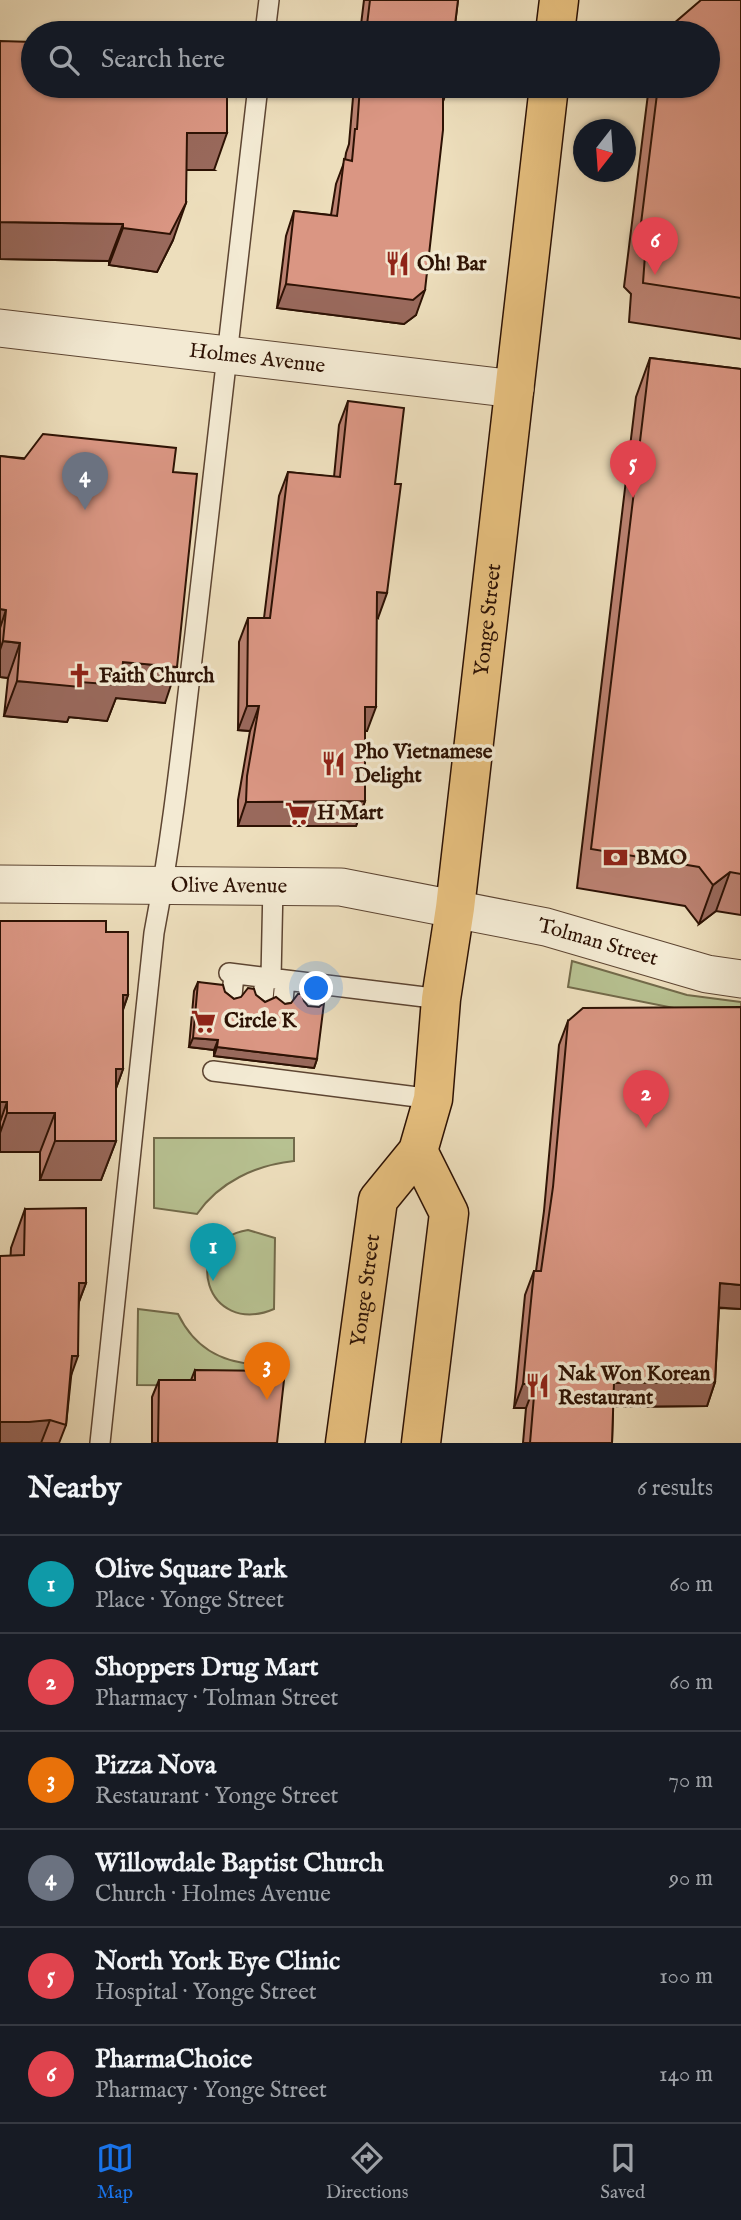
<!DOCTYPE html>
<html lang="en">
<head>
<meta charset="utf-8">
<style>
  body { margin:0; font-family:"IM FELL English",serif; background:#242831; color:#f1f3f6 }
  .compass { position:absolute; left:573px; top:119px; width:63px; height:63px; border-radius:50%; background:#171b24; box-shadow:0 2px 5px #0004; rotate:197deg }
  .you { position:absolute; left:317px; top:989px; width:24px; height:24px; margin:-18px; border:5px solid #fff; border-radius:50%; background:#1a73e8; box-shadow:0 0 0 10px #1a73e833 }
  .badge { display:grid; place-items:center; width:46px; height:46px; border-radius:50%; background:#1a73e8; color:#fff; font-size:23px; font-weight:700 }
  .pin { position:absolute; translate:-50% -58px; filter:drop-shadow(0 2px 4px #0008) }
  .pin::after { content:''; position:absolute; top:37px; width:24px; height:21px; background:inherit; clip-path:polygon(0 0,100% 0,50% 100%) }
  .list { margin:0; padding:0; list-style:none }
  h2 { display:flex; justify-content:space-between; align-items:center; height:91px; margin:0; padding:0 28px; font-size:30px }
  h2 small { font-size:23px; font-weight:400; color:#9ea1a6 }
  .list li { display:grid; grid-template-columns:46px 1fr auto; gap:21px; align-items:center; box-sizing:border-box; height:98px; padding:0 28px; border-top:2px solid #363941 }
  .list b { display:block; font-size:26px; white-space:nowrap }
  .list p { margin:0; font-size:23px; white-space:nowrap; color:#9ea1a6 }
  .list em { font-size:23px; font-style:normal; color:#9ea1a6 }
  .icon { flex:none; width:38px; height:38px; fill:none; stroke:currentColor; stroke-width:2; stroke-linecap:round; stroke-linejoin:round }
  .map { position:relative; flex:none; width:741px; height:1443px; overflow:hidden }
  .search { position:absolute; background:#171b24; box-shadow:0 2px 5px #0004; left:21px; right:21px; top:21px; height:77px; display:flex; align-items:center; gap:18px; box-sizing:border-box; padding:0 24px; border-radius:38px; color:#9ea1a6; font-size:26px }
  .sheet { height:679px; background:#171b24 }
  nav { display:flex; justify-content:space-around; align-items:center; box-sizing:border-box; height:98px; border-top:2px solid #363941; background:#171b24; font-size:19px; color:#9ea1a6 }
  nav a { display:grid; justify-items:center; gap:4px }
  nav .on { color:#1a73e8 }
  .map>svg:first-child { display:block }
  .green { fill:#b7c191; stroke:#726a4a; stroke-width:2 }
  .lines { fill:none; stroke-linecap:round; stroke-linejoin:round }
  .service-casing { stroke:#5d4532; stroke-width:22 }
  .minor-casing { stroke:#5d4532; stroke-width:39 }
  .primary-casing { stroke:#2d1204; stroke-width:41 }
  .service { stroke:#f3ead3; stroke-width:19 }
  .minor { stroke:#f3ead3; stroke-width:37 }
  .primary { stroke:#e6bf7e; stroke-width:38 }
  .wall { fill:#bb8171; stroke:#2d1204; stroke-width:2 }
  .shaded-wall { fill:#99695c; stroke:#2d1204; stroke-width:2 }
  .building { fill:#da9683; stroke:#2d1204; stroke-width:2 }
  .labels { text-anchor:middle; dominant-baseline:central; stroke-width:7; stroke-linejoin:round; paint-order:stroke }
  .poi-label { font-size:21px; font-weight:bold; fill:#2d1204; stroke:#f3ead3; text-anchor:start }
  .street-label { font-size:21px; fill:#2d1204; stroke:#f3ead3 }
</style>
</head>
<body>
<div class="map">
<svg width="741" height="1443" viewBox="0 0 741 1443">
  <rect width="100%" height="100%" fill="#eddebc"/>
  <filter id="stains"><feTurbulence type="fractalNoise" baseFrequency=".00286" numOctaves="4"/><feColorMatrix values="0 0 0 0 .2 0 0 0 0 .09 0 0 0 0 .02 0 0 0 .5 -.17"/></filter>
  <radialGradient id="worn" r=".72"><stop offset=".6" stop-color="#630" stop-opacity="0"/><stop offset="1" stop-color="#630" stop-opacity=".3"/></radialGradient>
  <!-- green -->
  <path class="green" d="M572,961L687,995L741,1002V1015L704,1014L568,987Z
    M154,1138H294V1161C256,1165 219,1182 197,1214L154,1208Z
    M248,1230L275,1238L274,1309C206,1338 178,1242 248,1230Z
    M138,1309L178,1314C196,1351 228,1366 267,1364L268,1386L137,1385Z"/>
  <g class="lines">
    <defs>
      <path id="service" d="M265,33L269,0
        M229,973L441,999
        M271,978L273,885
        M232,996L234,974
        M263,999L265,978
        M283,1001L285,980
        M311,1005L313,983
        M213,1071L433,1099
        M100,1443L154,933C173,834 183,734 195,634C217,451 236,268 258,86"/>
      <g id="minor">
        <path id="s1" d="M0,328L515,389"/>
        <path id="s2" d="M0,884L341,887L546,927L707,974L741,979"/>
      </g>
      <g id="primary">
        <path d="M555,33L559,0"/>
        <path d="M418,1151L449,1213L421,1443"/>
        <path id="s3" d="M345,1443L378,1200L418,1151L433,1099L441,999L455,908L549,86"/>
      </g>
    </defs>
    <!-- service casing -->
    <use href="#service" class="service-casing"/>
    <!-- minor casing -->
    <use href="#minor" class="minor-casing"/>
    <!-- primary casing -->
    <use href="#primary" class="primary-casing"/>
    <!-- service -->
    <use href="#service" class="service"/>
    <!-- minor -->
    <use href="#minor" class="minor"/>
    <!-- primary -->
    <use href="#primary" class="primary"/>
  </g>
  <!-- wall -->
  <path class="wall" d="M364,0H458L454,33H360Z
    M741,0V339L629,322L631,294L624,287L649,86H708Z
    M0,41L214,170H186L173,240L157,272L109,265V261L0,259Z
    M354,86H448L443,101L416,315L404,324L277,308L286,236L294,211L331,215L336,184L345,160L346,153L349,144Z
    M650,358L741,369V915L716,911L699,924L685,906L577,888L636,397Z
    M348,401L378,618L376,617L367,731H365V801L356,826H238V800L250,731L238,730L239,642L248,618H264L279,496L288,472L334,477L339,425Z
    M0,456L173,472L165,703L116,698L107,721L69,717L67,722L4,716L8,678L0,677Z
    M0,921L106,932L128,995L123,1010V1069L116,1088V1141L101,1180H40V1152H0Z
    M198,982L225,992L234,999L256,995L265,1002L285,1004L291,1003L317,1059L314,1068L214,1056V1050L189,1047L194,991Z
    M568,1021L741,1309L719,1308L715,1382L707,1406L613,1407L612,1443H523L526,1408H514L525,1295L534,1271H536L544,1211L559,1045Z
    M25,1209L86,1283L79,1302L66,1425L59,1443H0L11,1248Z
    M195,1370L277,1443H152V1397L159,1380H191Z"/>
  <!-- shaded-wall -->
  <path class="shaded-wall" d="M443,87L448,88L439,112Z
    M187,133H227L214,170H173Z
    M186,203L173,240L157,272L109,265L123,228Z
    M0,222L123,224L109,261L0,259Z
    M286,284L425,290L416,315L404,324L277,308Z
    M377,592L387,593L378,618L368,616Z
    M0,609L6,610L0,628Z
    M3,641L20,643L8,678L0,677V650Z
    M123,662L177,667L165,703L116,698L107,721L69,717L67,722L4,716L17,681L80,682Z
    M247,706H259L250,731L238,730Z
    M365,707H376L367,731H356Z
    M365,801L356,826H238L246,802Z
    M730,872L716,911L699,924L713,885Z
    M123,995H128L114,1034Z
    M193,1038L218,1040L214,1050L189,1047Z
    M217,1047L317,1059L314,1068L214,1056Z
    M116,1069H123L109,1108Z
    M0,1102H7L0,1122Z
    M7,1113H55L40,1152H0V1133Z
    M55,1141H116L101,1180H40Z
    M79,1283H86L71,1322Z
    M720,1283L741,1285V1309L711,1307Z
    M72,1356H78L64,1395Z
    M715,1382L707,1406L605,1407L614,1383Z
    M523,1384H535L526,1408H514Z
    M50,1420L41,1443H0V1422Z"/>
  <!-- building -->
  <path class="building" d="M370,0H458L454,33H366Z
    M701,0H741V298L643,283L645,255L638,248L658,86H708V33H664L665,31Z
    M0,41L33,42V86H227V133H187L186,203L170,234L123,228V224L0,222Z
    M360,86H448V88L443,87V130L425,290L413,300L286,284L294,211L337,216L344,159L352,161L355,129H357Z
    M650,358L741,369V874L730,872L713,885L699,867L591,849Z
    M348,401L404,408L395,484H401L387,593L377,592L376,707H365V801L246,802L247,776L259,706H247L248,618H270L288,472L340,477Z
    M43,434L176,448L173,472L197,474L177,667L123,662L120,685L80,682V687L17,681L20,643L3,641L6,610L0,609V456L24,459Z
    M0,921H106V932H128V995H123V1069H116V1141H55V1113H7V1102H0Z
    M198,982L223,985L225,992L234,999L241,997L248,988L254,989L256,995L265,1002L276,997L285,1004L291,1003L298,994H302L304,1001L308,1006L319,1007L324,1003L317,1059L217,1047L218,1040L193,1038Z
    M741,1007V1285L720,1283L715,1382L614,1383L612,1443H530L535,1384H523L527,1341L534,1271H541L553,1187L568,1021L583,1008Z
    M86,1208V1283H79L78,1356H72L66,1425L50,1420L29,1422H0V1256L24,1255L25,1209Z
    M195,1370L285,1371L277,1443H158L159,1380H195Z"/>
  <!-- icons -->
  <defs>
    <symbol id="restaurant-bare" viewBox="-9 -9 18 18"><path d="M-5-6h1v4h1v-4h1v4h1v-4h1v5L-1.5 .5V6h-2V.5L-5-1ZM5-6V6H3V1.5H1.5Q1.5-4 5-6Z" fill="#8f2418" stroke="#f3ead3" stroke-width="2.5" paint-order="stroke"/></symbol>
    <symbol id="church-bare" viewBox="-9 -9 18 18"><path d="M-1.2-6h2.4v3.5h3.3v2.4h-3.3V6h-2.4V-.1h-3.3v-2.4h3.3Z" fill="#8f2418" stroke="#f3ead3" stroke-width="2.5" paint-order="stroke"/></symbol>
    <symbol id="supermarket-bare" viewBox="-9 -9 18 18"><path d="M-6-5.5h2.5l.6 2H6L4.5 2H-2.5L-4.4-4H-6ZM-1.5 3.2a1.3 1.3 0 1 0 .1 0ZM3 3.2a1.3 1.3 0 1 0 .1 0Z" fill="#8f2418" stroke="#f3ead3" stroke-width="2.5" paint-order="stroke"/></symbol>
    <symbol id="bank-bare" viewBox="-9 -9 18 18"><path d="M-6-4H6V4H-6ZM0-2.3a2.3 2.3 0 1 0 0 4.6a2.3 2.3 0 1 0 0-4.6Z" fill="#8f2418" stroke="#f3ead3" stroke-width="2.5" paint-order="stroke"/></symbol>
  </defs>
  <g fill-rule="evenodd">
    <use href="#restaurant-bare" x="380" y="246" width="35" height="35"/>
    <use href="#church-bare" x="62" y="658" width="35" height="35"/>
    <use href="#restaurant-bare" x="316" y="746" width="35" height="35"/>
    <use href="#supermarket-bare" x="280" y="796" width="35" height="35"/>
    <use href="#bank-bare" x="598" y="840" width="35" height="35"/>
    <use href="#supermarket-bare" x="186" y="1004" width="35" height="35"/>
    <use href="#restaurant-bare" x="520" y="1368" width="35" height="35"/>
  </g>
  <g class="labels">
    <!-- poi labels -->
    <g class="poi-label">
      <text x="417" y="264">Oh! Bar</text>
      <text x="99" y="676">Faith Church</text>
      <text x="354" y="752">Pho Vietnamese<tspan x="354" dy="24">Delight</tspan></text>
      <text x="317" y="813">H Mart</text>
      <text x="636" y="858">BMO</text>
      <text x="224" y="1021">Circle K</text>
      <text x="558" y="1374">Nak Won Korean<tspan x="558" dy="24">Restaurant</tspan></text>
    </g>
    <!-- street labels -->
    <g class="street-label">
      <text stroke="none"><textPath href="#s1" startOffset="259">Holmes Avenue</textPath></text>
      <text stroke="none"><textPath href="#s3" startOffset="845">Yonge Street</textPath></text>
      <text stroke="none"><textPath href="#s2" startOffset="229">Olive Avenue</textPath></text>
      <text stroke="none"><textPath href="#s2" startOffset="604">Tolman Street</textPath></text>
      <text stroke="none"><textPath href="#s3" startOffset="154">Yonge Street</textPath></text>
    </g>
  </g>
  <rect width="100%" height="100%" filter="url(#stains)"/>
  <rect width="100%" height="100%" fill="url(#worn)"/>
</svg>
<svg class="compass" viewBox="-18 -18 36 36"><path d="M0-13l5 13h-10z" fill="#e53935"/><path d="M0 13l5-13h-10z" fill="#9ea1a6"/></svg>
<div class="you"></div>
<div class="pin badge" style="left:213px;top:1281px;background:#0f9aa8">1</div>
<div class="pin badge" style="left:646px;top:1128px;background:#e0444e">2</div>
<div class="pin badge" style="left:267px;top:1400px;background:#e8710a">3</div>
<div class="pin badge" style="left:85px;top:510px;background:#6b7280">4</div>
<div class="pin badge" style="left:633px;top:498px;background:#e0444e">5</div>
<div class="pin badge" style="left:655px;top:275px;background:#e0444e">6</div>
<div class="search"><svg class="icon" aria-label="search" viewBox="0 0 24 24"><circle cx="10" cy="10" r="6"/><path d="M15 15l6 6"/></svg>Search here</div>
</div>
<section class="sheet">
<h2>Nearby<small>6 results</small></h2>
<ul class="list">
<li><span class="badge" style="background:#0f9aa8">1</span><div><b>Olive Square Park</b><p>Place · Yonge Street</p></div><em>60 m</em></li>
<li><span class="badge" style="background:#e0444e">2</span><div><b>Shoppers Drug Mart</b><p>Pharmacy · Tolman Street</p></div><em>60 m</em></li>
<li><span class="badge" style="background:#e8710a">3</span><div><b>Pizza Nova</b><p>Restaurant · Yonge Street</p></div><em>70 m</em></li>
<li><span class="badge" style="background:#6b7280">4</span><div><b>Willowdale Baptist Church</b><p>Church · Holmes Avenue</p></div><em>90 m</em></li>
<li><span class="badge" style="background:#e0444e">5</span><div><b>North York Eye Clinic</b><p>Hospital · Yonge Street</p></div><em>100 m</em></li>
<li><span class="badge" style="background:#e0444e">6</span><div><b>PharmaChoice</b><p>Pharmacy · Yonge Street</p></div><em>140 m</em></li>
</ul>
</section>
<nav>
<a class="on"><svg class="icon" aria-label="map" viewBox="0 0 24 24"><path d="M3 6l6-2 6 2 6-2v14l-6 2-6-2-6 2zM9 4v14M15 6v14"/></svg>Map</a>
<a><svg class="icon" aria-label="directions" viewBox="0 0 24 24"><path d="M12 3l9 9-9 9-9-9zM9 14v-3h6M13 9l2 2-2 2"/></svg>Directions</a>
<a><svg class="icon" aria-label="saved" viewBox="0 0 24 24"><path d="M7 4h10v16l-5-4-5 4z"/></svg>Saved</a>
</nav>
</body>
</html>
